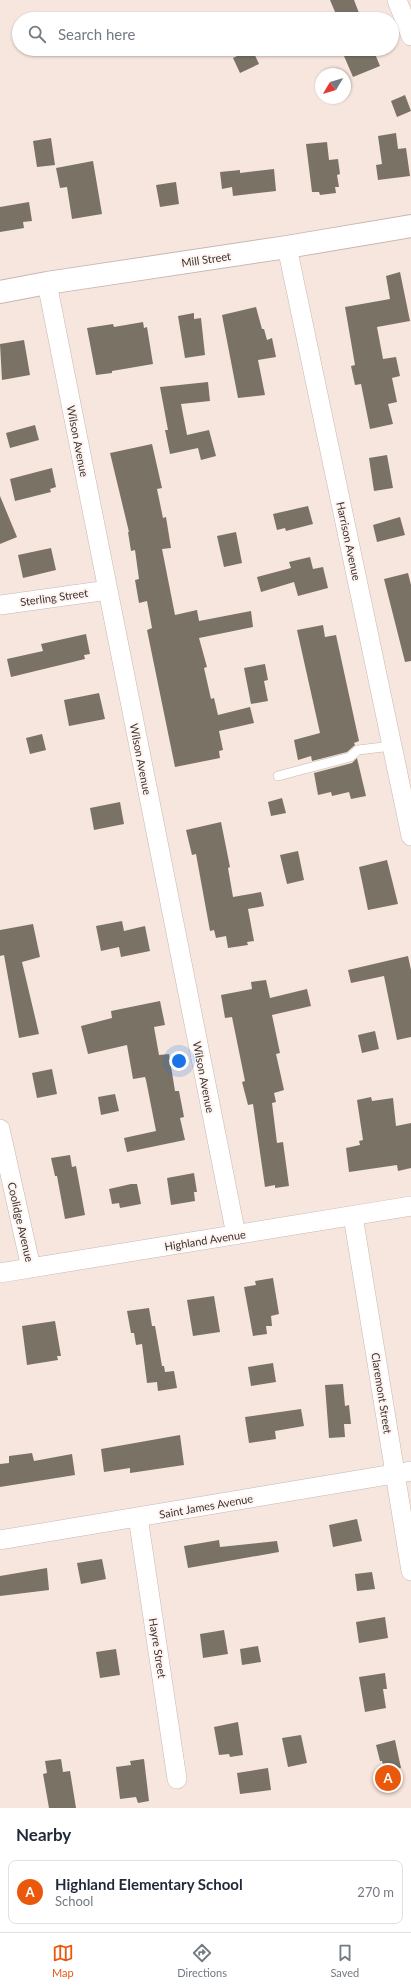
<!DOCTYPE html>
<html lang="en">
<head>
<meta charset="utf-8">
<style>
  body { margin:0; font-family:Lato,sans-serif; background:#f2f2f3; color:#1f2937 }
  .compass { position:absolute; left:315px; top:68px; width:36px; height:36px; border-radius:50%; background:#fff; box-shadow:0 1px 3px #0004; rotate:232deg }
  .you { position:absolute; left:179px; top:1061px; width:14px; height:14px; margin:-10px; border:3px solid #fff; border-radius:50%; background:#1a73e8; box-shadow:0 0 0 6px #1a73e833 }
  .badge { display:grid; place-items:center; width:26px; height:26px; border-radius:50%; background:#ea580c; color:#fff; font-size:13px; font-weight:700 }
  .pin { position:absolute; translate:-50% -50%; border:2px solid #fff; box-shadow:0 1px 4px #0006 }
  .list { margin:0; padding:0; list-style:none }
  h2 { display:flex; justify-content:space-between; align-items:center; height:52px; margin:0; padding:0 16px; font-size:17px }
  h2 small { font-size:13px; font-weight:400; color:#747a83 }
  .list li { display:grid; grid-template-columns:26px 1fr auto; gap:12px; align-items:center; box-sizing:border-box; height:64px; margin:0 8px 8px; padding:0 8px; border:1px solid #e0e1e3; border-radius:8px }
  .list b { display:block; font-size:15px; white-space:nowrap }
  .list p { margin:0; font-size:13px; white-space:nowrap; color:#747a83 }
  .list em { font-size:13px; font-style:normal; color:#747a83 }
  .icon { flex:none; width:22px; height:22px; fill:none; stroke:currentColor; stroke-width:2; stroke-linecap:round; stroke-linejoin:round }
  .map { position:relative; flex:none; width:411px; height:1808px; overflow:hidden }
  .search { position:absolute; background:#fff; box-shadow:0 1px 3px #0004; left:12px; right:12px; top:12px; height:44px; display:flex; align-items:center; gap:10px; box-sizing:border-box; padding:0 14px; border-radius:22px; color:#747a83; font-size:15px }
  .sheet { height:124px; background:#fff }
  nav { display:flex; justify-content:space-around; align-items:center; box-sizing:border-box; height:56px; border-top:1px solid #e0e1e3; background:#fff; font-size:11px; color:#747a83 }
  nav a { display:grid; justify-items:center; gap:2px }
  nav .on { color:#ea580c }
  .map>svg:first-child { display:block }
  .building { fill:#7a7265 }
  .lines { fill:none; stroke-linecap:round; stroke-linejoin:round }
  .lane-casing { stroke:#c7b7b0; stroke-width:10 }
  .street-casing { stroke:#c7b7b0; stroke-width:20 }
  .secondary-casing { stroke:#c7b7b0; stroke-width:24 }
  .lane { stroke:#fff; stroke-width:9 }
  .street { stroke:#fff; stroke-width:19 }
  .secondary { stroke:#fff; stroke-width:22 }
  .labels { text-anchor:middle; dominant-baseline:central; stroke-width:4; stroke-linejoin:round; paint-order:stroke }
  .street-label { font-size:11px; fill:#393330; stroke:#fff4f0 }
</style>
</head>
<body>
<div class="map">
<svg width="411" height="1808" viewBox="0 0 411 1808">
  <rect width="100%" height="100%" fill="#f7e6de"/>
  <!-- building -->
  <path class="building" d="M330,0H354L359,13L344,19H338Z
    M252,49L259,64L240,73L233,58Z
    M341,49H373L380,66L353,77Z
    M405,95L411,111L397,117L391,101Z
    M396,133L398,149L406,148L410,176L378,180L376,165L382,164L378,136Z
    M51,138L55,165L37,167L33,141Z
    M327,142L329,160L338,159L340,174L337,175L339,187H335L336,193L320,195L319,192H312L306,144Z
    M93,161L102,214L72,219L67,187L60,188L56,168Z
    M274,169L276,191L233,196L232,187L222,189L220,172L240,170V173Z
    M176,182L179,204L160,207L156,185Z
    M29,202L32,221L23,222L24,228L0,232V207Z
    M400,272L410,321L377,327L383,359L396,357L400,376L392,378L397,402L388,404L393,424L370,429L361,384L355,385L351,366L355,365L345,307L390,299L386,276Z
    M256,307L262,329H264L267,340L272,338L276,357L258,360L265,395L238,398L222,315Z
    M194,313V319L201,318L205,355L185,358L178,316Z
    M143,322L144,328L147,327L153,364L112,371V373L96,375L87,328L113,324L114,327Z
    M24,340L30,375L2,380L0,344Z
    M208,382L210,401L181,404L187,435L209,430L216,456L201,460L198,448L170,454L165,430H168L160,387Z
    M35,425L39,440L10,448L6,433Z
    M152,444L162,488L157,489L163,518L166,517L171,548L162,549L175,615L197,610L199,621L251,611L253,627L199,638L207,667L204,668L211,699L214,698L218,715L250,707L254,723L219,731L223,750L219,751L220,758L175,767L147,630L152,628L147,601L139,603L135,580L139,579L135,550L131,551L128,532H129L110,453Z
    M387,455L393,488L374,491L369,458Z
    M52,468L56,487L50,489L51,492L15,501L10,479Z
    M0,496L17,537L0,544Z
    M308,506L313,524L286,531L285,528L277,530L273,514Z
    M400,517L405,535L377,542L373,525Z
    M236,532L242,563L224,567L217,536Z
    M51,548L56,570L23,578L18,555Z
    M310,557L313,569L323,567L328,588L298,596L294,582L261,592L257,577L291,568L289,562Z
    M408,573L411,585V661L405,662L384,579Z
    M323,625L325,637L336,635L359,741L354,743L355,745L347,752L312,761L311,756L298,760L294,740L320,733L297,630Z
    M86,634L90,654L84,655L85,659L11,677L7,659L43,651L41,644Z
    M265,664L268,680L264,681L268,701L251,704L244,668Z
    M99,693L105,719L69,726L64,700Z
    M42,734L46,750L30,754L26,738Z
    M357,758L366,796L351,799L349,792L332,796L331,792L318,795L314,773L352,763Z
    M282,798L286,813L271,816L268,802Z
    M120,802L124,824L94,830L90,808Z
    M221,822L230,867L228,868L233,897L261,892L264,906L248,909L254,941L247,942L248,945L228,948L226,936L216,938L214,930L210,931L196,854L192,855L186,830Z
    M298,851L304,880L287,884L280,855Z
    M387,860L398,904L368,910L359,867Z
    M122,921L124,931L145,926L150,951L121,957L119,947L101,951L96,926Z
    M33,924L40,957L22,962L39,1034L19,1038L4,955L0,956V930Z
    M408,956L411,970V1037L397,1040L384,976L351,983L348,970Z
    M266,980L270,998L307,989L311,1006L272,1015L280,1053L276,1054L284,1090L274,1093L276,1102L272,1103L277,1143L283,1142L289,1186L275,1188V1185L265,1187L253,1104L248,1105L242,1082L245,1081L232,1017L225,1018L221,995L252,989L251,982Z
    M160,1001L165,1025L154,1027L159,1055L169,1054L175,1091H179L184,1117L180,1118L185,1140L127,1152L124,1138L156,1131L146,1080L145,1077L133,1079L127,1045L88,1054L81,1026L112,1018L111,1011Z
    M375,1031L379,1049L362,1053L358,1035Z
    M52,1069L57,1094L37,1098L32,1073Z
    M115,1094L119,1111L101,1115L98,1097Z
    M371,1097L372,1101L393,1098L396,1126L411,1123V1168L398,1171L397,1165L349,1172L346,1148L360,1145L359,1141L363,1140L357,1100Z
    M70,1155L72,1167L76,1166L85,1215L65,1219L57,1176H55L51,1158Z
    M194,1173L197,1192H194L195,1201L171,1205L167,1178Z
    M131,1184H137L141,1204L120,1208L119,1203L112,1204L109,1189Z
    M273,1278L279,1314L271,1316L272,1326H266L267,1334L253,1336L244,1287L256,1285L255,1281Z
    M214,1296L220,1332L193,1336L187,1300Z
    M149,1308L152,1326H155L162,1366H164L165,1372L174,1371L177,1388L158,1391L157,1382L147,1383L142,1344L136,1345L134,1333H131L127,1311Z
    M55,1321L61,1356H57L58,1360L27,1365L22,1326Z
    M273,1363L276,1382L251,1386L248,1367Z
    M343,1384L345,1406L349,1405L351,1424H344L345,1437L329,1438L325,1385Z
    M301,1409L304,1426L275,1431L276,1439L249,1443L245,1417Z
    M180,1435L184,1465L130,1473V1468L104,1472L101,1449Z
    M32,1453L34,1461L72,1454L75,1475L0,1487V1464L9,1463V1456Z
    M357,1519L362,1541L333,1547L329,1525Z
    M219,1540L220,1547L277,1541L279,1552L188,1568L184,1546Z
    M102,1559L106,1579L81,1584L77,1563Z
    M47,1568L49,1590L0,1596V1576Z
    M372,1572L375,1589L357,1591L355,1574Z
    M385,1617L388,1638L359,1643L356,1622Z
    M224,1630L228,1654L203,1658L200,1634Z
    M258,1646L261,1662L242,1665L240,1649Z
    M116,1649L120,1675L100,1678L96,1652Z
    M385,1673L387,1689H383L386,1708L365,1712L359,1677Z
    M238,1722L243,1755L230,1757L229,1754L219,1755L214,1727Z
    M301,1735L307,1763L288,1767L282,1738Z
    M395,1740L401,1768L385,1772L382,1761H380L376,1745Z
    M61,1759L63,1772L70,1771L76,1808H49L43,1774L47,1773L45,1761Z
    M144,1759L149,1801L138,1803L136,1797L120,1799L116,1767L131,1765L130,1761Z
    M268,1768L271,1790L240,1794L237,1773Z"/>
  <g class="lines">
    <defs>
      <path id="lane" d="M278,776L350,757L358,750L392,746"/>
      <path id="street" d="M397,0L411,36
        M287,247L411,836
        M47,283L236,1235
        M0,605L108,590
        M0,1129L31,1268
        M353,1216L411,1571
        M0,1273L411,1206
        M138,1517L177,1779
        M0,1540L411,1471"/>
      <path id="secondary" d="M0,292L47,283L287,247L411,226"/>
    </defs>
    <!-- lane casing -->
    <use href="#lane" class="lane-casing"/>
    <!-- street casing -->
    <use href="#street" class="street-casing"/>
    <!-- secondary casing -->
    <use href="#secondary" class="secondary-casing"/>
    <!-- lane -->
    <use href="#lane" class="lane"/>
    <!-- street -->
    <use href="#street" class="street"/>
    <!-- secondary -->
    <use href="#secondary" class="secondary"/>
  </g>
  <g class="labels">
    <!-- street labels -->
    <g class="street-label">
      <text transform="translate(206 259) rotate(-8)">Mill Street</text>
      <text transform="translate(78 441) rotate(79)">Wilson Avenue</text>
      <text transform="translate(349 541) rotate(78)">Harrison Avenue</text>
      <text transform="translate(54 597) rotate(-8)">Sterling Street</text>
      <text transform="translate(141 759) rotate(79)">Wilson Avenue</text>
      <text transform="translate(204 1077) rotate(79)">Wilson Avenue</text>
      <text transform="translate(21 1222) rotate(77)">Coolidge Avenue</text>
      <text transform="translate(205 1240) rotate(-9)">Highland Avenue</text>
      <text transform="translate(382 1393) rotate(81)">Claremont Street</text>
      <text transform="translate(206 1506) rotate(-10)">Saint James Avenue</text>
      <text transform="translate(158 1648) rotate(81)">Hayre Street</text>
    </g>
  </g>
</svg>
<svg class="compass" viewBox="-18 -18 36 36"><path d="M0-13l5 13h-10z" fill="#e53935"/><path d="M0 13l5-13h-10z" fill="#747a83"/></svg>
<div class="you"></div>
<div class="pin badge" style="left:388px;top:1778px">A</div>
<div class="search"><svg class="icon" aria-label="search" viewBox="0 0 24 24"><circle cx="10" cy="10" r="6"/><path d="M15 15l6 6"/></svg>Search here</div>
</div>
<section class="sheet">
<h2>Nearby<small></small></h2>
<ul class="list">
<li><span class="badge">A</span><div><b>Highland Elementary School</b><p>School</p></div><em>270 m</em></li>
</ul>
</section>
<nav>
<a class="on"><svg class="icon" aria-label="map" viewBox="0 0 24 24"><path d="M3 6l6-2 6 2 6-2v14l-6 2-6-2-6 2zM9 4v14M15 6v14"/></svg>Map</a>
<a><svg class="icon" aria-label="directions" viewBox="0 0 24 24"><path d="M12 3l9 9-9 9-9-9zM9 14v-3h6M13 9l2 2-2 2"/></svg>Directions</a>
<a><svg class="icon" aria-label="saved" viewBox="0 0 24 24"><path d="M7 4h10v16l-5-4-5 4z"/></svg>Saved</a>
</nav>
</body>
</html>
